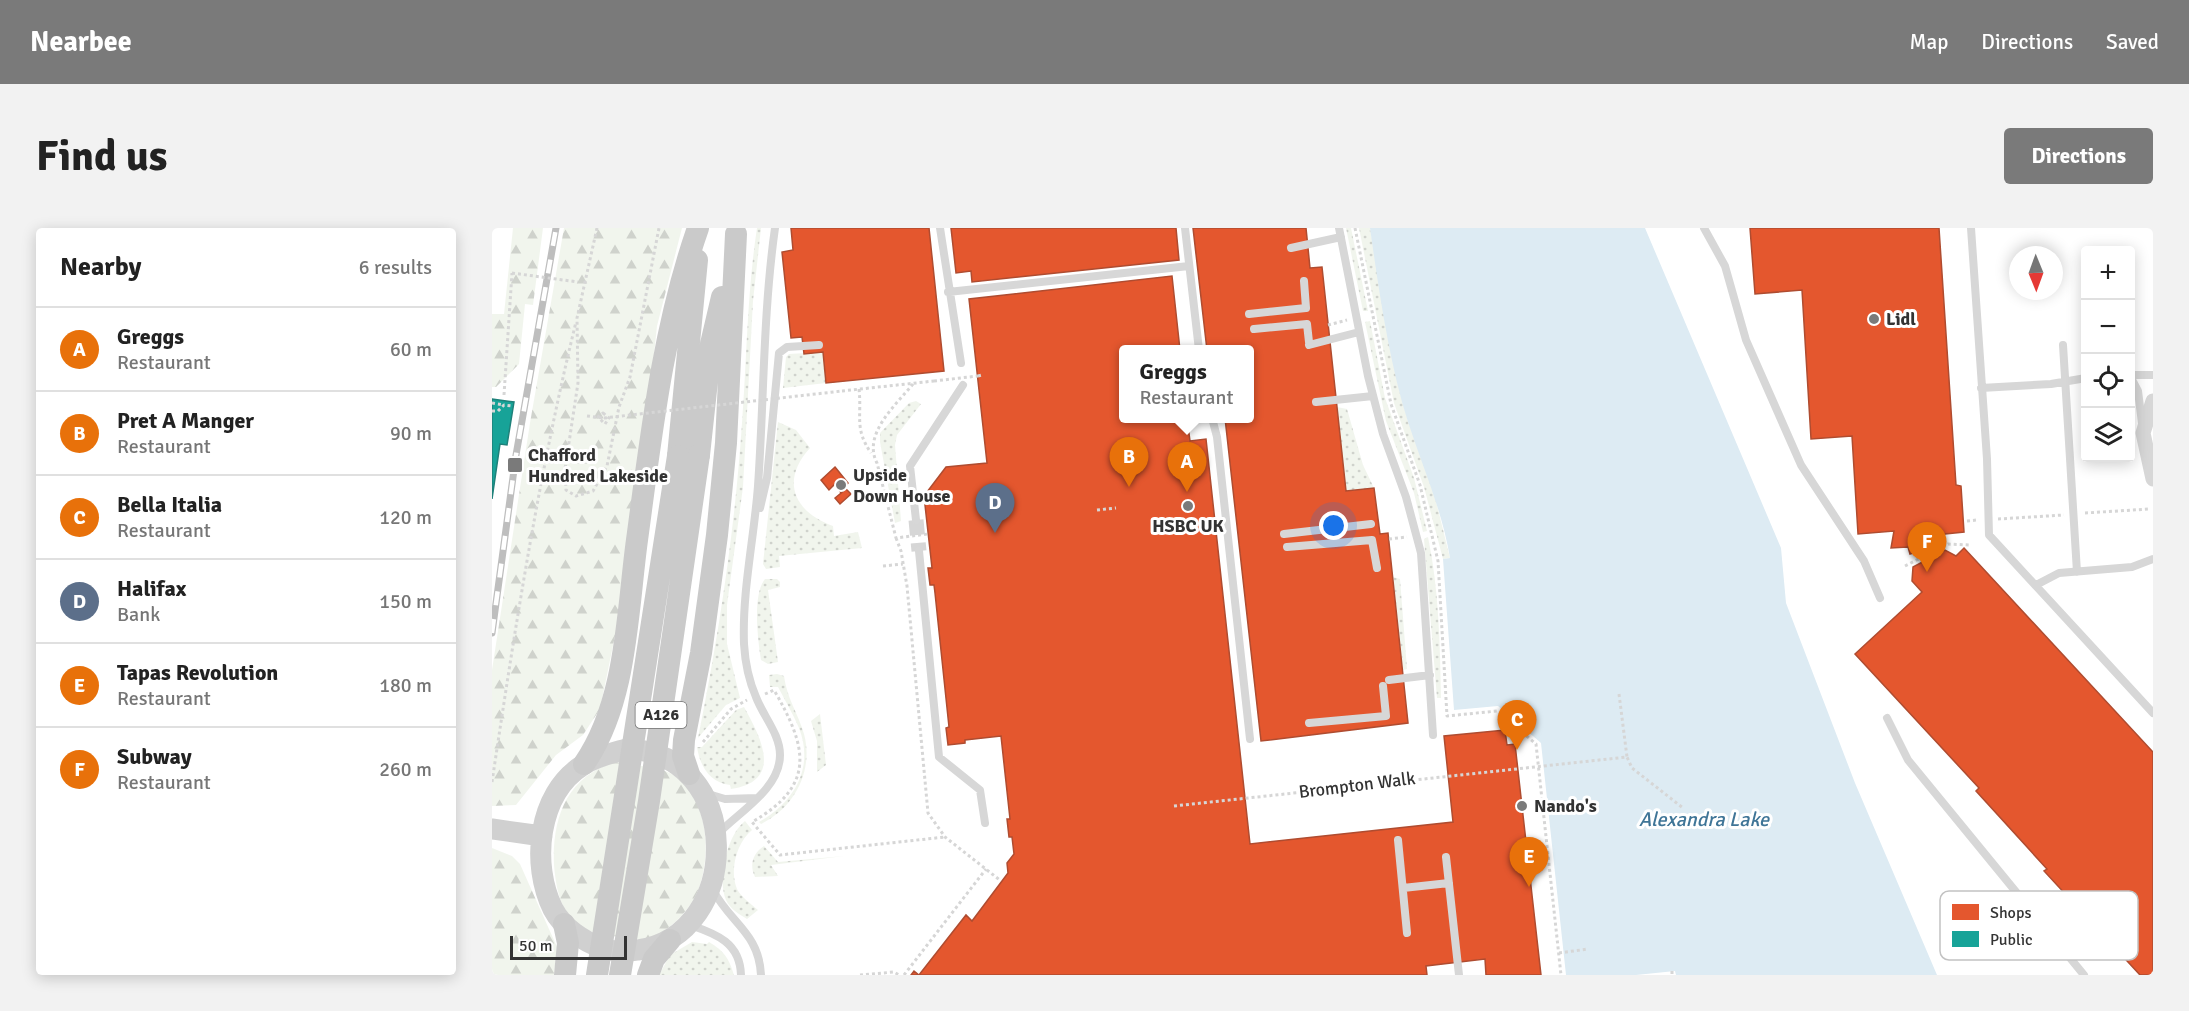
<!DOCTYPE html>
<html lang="en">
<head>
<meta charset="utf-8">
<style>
  body { margin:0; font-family:Signika,sans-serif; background:#f2f2f2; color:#222 }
  .controls { position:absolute; right:18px; top:18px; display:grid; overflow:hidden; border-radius:6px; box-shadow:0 3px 15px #0003 }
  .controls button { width:54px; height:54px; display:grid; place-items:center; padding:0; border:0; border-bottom:2px solid #e0e0e0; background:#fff; color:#222; font:30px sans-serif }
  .compass { position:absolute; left:1517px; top:18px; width:54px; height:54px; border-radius:50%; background:#fff; box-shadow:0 3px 15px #0003; rotate:179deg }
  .scale { position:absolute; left:18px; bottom:15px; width:117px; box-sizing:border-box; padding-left:6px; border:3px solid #333; border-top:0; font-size:16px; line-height:21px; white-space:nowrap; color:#333; -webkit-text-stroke:4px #fff; paint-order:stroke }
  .you { position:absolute; left:842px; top:298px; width:21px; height:21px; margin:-15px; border:4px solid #fff; border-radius:50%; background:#1a73e8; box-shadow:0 0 0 9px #1a73e833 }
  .badge { display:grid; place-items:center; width:39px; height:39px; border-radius:50%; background:#7a7a7a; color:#fff; font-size:20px; font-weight:700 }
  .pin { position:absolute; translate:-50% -50px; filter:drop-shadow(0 2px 3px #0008) }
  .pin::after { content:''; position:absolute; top:32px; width:21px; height:18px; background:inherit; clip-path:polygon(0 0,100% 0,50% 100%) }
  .popup { position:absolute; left:627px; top:117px; width:135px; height:78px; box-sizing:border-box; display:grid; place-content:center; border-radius:6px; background:#fff; filter:drop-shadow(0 2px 4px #0005); font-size:20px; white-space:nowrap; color:#767676 }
  .popup b { font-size:22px; color:#222 }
  .popup::after { content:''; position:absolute; left:50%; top:100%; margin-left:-12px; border:12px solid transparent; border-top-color:#fff }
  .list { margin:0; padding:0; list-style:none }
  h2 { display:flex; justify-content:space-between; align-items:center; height:78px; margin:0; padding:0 24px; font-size:26px }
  h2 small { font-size:20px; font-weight:400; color:#767676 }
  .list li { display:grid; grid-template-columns:39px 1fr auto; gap:18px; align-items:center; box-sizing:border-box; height:84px; padding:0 24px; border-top:2px solid #e0e0e0 }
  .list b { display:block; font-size:22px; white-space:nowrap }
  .list p { margin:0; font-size:20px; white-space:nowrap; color:#767676 }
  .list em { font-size:20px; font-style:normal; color:#767676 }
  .icon { flex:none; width:33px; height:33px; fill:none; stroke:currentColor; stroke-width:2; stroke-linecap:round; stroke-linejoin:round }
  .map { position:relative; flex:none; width:1661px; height:747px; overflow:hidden; border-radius:6px }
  header { display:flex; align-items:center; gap:36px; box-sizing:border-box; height:84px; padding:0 30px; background:#7a7a7a; color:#fff }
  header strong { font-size:28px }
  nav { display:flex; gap:33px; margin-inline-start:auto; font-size:21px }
  .intro { display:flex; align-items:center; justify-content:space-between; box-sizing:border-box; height:144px; padding:0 36px }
  h1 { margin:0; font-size:42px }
  .button { padding:15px 27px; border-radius:6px; background:#7a7a7a; color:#fff; font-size:21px; font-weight:700 }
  main { display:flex; gap:36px; padding:0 36px }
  aside { flex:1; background:#fff; border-radius:6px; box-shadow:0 3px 15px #0003 }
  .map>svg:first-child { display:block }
  .grass { fill:url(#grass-dots) }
  .forest { fill:url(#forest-firs) }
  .water { fill:#ddebf3 }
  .shops { fill:#e4572e; stroke:#af4c30; stroke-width:1.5 }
  .public { fill:#17a398; stroke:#1f817a; stroke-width:1.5 }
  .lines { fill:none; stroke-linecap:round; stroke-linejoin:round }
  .street-tunnel { stroke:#d6d6d6; stroke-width:15; stroke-dasharray:15 8; stroke-linecap:butt }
  .path { stroke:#d6d6d6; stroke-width:3; stroke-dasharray:3 3; stroke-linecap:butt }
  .lane { stroke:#d7d7d7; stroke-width:8 }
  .street { stroke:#d7d7d7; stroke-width:15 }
  .secondary { stroke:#d0d0d0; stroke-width:21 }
  .primary { stroke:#cacaca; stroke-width:22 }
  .rail-casing { stroke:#bebebe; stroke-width:7 }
  .rail { stroke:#fff; stroke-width:4.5; stroke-dasharray:14; stroke-linecap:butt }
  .path-bridge { stroke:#d6d6d6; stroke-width:3; stroke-dasharray:3 3; stroke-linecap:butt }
  .primary-bridge { stroke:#cacaca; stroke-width:22 }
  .poi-dot { fill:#7a7a7a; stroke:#fff; stroke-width:2 }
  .labels { text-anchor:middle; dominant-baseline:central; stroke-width:6; stroke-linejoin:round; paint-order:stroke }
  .shield { fill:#fff; stroke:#707070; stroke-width:1.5 }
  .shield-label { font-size:16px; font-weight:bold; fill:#333 }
  .poi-label { font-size:18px; font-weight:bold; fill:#333; stroke:#fff; text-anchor:start }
  .street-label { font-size:18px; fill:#333; stroke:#fff }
  .water-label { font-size:20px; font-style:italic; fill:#3f7597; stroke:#fff }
  .key { fill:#fff; stroke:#c2c2c2; stroke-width:1.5 }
  .key-label { font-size:16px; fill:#333 }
</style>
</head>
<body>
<header>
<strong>Nearbee</strong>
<nav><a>Map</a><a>Directions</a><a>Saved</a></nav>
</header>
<div class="intro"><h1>Find us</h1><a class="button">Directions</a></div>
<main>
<aside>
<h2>Nearby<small>6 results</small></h2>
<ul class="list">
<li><span class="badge" style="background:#e8710a">A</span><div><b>Greggs</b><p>Restaurant</p></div><em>60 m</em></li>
<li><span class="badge" style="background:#e8710a">B</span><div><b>Pret A Manger</b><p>Restaurant</p></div><em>90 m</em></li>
<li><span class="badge" style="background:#e8710a">C</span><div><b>Bella Italia</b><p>Restaurant</p></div><em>120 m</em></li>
<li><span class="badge" style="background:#5c6f8a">D</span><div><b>Halifax</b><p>Bank</p></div><em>150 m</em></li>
<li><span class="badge" style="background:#e8710a">E</span><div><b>Tapas Revolution</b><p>Restaurant</p></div><em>180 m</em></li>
<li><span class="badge" style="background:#e8710a">F</span><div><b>Subway</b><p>Restaurant</p></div><em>260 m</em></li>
</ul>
</aside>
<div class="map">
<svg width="1661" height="747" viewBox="0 0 1661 747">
  <defs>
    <pattern id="grass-dots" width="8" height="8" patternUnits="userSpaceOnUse" patternTransform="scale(1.5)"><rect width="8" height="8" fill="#f1f5ed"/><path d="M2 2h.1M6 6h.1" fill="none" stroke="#cfd2cc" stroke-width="1.8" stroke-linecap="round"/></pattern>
    <pattern id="forest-firs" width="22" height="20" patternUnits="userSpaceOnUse" patternTransform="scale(1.5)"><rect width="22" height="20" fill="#f1f5ed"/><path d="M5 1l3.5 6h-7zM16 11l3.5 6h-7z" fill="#cfd2cc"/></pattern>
  </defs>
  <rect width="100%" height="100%" fill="#fff"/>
  <!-- grass -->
  <path class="grass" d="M265,0H269L261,73L251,259L235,377V416L248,470L234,477L206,510C227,406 243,301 250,195C255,129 255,65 265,0Z
    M854,0H859L876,83H871Z
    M867,0H878L916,193L940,257L958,330L951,331L932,259L902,175Z
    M878,93L893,170L922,250L935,303L931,304L922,265L894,193L873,94Z
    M331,124L334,155L291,160L294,129L297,126Z
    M424,173L429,176L405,207L403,217L409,293L403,295L388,214V205L417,175Z
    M845,179L855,181L871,237L882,260L854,263Z
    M286,194L304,202L318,220C288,253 302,284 341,298L342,308L366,304L370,320L287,328L288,339L274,341L271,336Z
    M936,309C947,361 948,417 949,470H945L932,311Z
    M901,349L908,351L915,441L911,442Z
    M273,351H285L288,354V359L276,362L286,434L276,436L269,432C266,413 260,367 273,351Z
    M285,446L292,448C295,471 306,485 312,506C322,543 302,580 269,596L267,594C301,575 323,541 307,500C301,486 293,472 286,459H278L277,447Z
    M252,479C268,508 293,553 239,561L238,557C217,554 208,538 205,519H210L244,482Z
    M328,486L334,537L325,544V513L319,493Z
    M253,593L260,602C245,614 237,642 245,661C249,669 259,676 266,682L255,691C247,686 238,681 234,672C225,651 235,607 253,593Z
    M272,618L286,634L352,628L279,637L286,648L263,649C257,637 261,625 272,618Z
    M200,714L215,716L217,714C232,723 237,730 242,747H167L178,727Z"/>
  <!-- forest -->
  <path class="forest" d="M21,0H51L41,77L33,76L27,136L4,159H0V86H12Z
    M72,0H190L165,98L155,194L124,403L108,481L91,507L64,527L24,577L0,578V442L38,195Z
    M124,534C142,538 172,538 186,550C217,575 220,630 205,665C196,684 173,709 151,711C143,712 98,705 92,701C86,698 77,687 73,681C66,671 63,650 62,637C60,591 74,548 124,534Z
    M0,620L20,628L28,636L65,719L62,747H0Z"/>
  <!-- water -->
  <path class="water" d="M878,0H1153L1289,320L1294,375L1363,555L1445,747H1184L1183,743L1144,747H1074L1049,515L1006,478L962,482L951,331L958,330C950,282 931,240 916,194C897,134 887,63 878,0Z"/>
  <!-- shops -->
  <path class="shops" d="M299,0H437L452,143L334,155L331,124L312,126L310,109L299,110L290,24L301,22Z
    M459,0H684L687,32L480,54L479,43L464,45Z
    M701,0H814L818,40L830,39L854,263L882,260L888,306L896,305L916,495L769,513L733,190H758V122H715Z
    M1258,0H1447L1464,257L1469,258L1472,304L1453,306L1447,317L1418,326L1416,319L1399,320L1402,303L1366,306L1360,208L1319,211L1310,62L1263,66Z
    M680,48L688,122H632V190H695L698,213L714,211L758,616L961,594L952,508L1013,502L1015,517L1023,516L1049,747H994L993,731L934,738L935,747H419L422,743L427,747L474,687L480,693L516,645L515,635L522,626L520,609H517L515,591H518L509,508L473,512V515L456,517L454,500L457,499L443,365L442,357H438L436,340H440L432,268L454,239L495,235L477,71Z
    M343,239L356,255L349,265L343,256L337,262L329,252Z
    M354,261L359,266L348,276L343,270Z
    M1472,320L1661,524V747H1648L1552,643L1555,641L1484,563L1487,560L1363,426L1430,364L1420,353L1421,339L1453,322L1464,328Z"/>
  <!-- public -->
  <path class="public" d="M0,171L22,174L15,217L8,216L0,271Z"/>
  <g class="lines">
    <!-- street-tunnel -->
    <path class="street-tunnel" d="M424,292L427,323"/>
    <!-- path -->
    <path class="path" d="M105,0L85,90L86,155L73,241L74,262L84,268L101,263L115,238L127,179L138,149L167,0
      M863,0L899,176L928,257L946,333L955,488L1005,483L1044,516L1069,747
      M836,97L855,92
      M486,148L490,147
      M421,156C404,177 370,206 385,235L404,310L436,306
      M367,161C370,189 362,200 379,225
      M350,163L442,153
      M12,167L20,45
      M0,175L12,177
      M0,183H6L12,177L20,178
      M111,185L117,190L113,196L106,189Z
      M95,188L112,190
      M605,282L624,280
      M1593,285L1657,281
      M1506,291L1572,287
      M1475,293L1485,292
      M404,310L409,323L415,358L436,585L453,609L509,653
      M897,311L915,309
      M391,338L411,336
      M1413,338L1456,316L1477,317
      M273,466L282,462C315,519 325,557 260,594L288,627L453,609
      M1127,466L1135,529
      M211,514L239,481L255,472
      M0,554C23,400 47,245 84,94
      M682,578L1135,529L1140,540L1191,580
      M1067,725L1096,721
      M1180,743V747
      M368,747L402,744L407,747
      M412,747L494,641"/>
    <!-- lane -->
    <path class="lane" d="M448,0L469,135
      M693,0L707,122
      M847,0L876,148L891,206L914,269L929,325L941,507
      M1212,0L1233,38L1254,112L1309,237L1372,333L1388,370
      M1479,0L1495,231L1497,307L1661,485
      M799,20L849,9
      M456,64L697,38
      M757,86L814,80L812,53
      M762,101L815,96L817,114
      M817,117L867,104
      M1571,117L1585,344
      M1638,147H1661
      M1638,148L1646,163L1650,195
      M1489,160L1559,156L1594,150
      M824,174L881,168
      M720,190L725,209L758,511
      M268,280L275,250L287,125L295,119L327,117
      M424,292L418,238L471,157
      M792,306L879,296
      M795,319L880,312L885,340
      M427,323L447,529L488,562L493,595
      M1544,357L1567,345L1640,339L1661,331
      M897,452L938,447
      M1395,490L1416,532L1592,747
      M817,495L894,488L891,458
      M213,565L233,571L265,570
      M225,607C245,585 288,562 288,527C288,506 271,488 264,469C257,453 253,433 252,416C250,363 262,311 266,258C272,172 271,85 283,0
      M906,612L915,705
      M954,629L967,747
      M911,660L957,655
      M221,662C239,696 267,705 269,747
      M198,697C225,706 248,715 249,747"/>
    <!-- street -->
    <path class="street" d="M1661,173L1651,205L1661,251"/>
    <!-- secondary -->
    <path class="secondary" d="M134,521C253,524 252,707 146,722C135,724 121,724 110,720C91,713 71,700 61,681C39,637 45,566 91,537C103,529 120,525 134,521Z
      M0,601L50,608"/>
    <!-- primary -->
    <path class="primary" d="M207,227L219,116L230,69
      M186,228L205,32
      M92,536C135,474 135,385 145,312C159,208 171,100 206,0
      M197,546L191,528L192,512L209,425L225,307L234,215L244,6
      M72,696L76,715L73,747
      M156,747L162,731L178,712"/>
    <defs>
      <path id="rail" d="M0,405L24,227L64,0"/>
    </defs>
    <!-- rail casing -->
    <use href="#rail" class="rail-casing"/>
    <!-- rail -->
    <use href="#rail" class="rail"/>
    <!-- path-bridge -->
    <path class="path-bridge" d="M20,45L86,54
      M442,153L486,148
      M112,190L350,163"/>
    <!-- primary-bridge -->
    <path class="primary-bridge" d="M105,747L186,228
      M128,747L157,573L207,227"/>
  </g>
  <!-- markers -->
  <g class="poi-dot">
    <circle cx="1382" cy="91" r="6"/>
    <rect x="15" y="229" width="16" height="16" rx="3"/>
    <circle cx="349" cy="257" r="6"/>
    <circle cx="696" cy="278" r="6"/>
    <circle cx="1030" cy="578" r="6"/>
  </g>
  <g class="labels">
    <!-- shield labels -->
    <rect class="shield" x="143.5" y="474" width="51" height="26" rx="4.5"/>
    <g class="shield-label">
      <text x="169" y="487">A126</text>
    </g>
    <!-- poi labels -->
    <g class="poi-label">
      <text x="1394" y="91">Lidl</text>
      <text x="36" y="227">Chafford<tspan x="36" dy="21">Hundred Lakeside</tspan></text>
      <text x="361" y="247">Upside<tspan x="361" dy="21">Down House</tspan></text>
      <text x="696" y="298" text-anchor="middle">HSBC UK</text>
      <text x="1042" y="578">Nando's</text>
    </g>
    <!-- street labels -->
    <g class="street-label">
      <text transform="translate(865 557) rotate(-7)">Brompton Walk</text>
    </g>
    <!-- water labels -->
    <g class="water-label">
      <text x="1212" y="591">Alexandra Lake</text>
    </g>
  </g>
  <!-- legend -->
  <rect x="1448" y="663" width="198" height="69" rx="9" class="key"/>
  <rect x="1460" y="676" width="27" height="16" fill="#e4572e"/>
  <rect x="1460" y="703" width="27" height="16" fill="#17a398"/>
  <g class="key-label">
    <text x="1498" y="690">Shops</text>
    <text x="1498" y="717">Public</text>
  </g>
</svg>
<div class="controls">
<button>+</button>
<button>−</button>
<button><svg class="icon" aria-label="locate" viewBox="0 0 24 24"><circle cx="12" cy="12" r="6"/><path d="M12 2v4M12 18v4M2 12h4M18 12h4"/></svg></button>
<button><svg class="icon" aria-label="layers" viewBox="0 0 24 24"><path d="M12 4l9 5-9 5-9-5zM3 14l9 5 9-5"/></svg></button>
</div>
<svg class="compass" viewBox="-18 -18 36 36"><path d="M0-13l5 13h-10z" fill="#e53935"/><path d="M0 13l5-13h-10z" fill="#767676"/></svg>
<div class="scale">50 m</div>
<div class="you"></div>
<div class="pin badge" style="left:695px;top:264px;background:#e8710a">A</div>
<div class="popup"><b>Greggs</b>Restaurant</div>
<div class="pin badge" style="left:637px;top:259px;background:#e8710a">B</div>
<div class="pin badge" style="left:1025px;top:522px;background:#e8710a">C</div>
<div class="pin badge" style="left:503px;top:305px;background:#5c6f8a">D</div>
<div class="pin badge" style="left:1037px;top:659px;background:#e8710a">E</div>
<div class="pin badge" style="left:1435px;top:344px;background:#e8710a">F</div>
</div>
</main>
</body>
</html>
